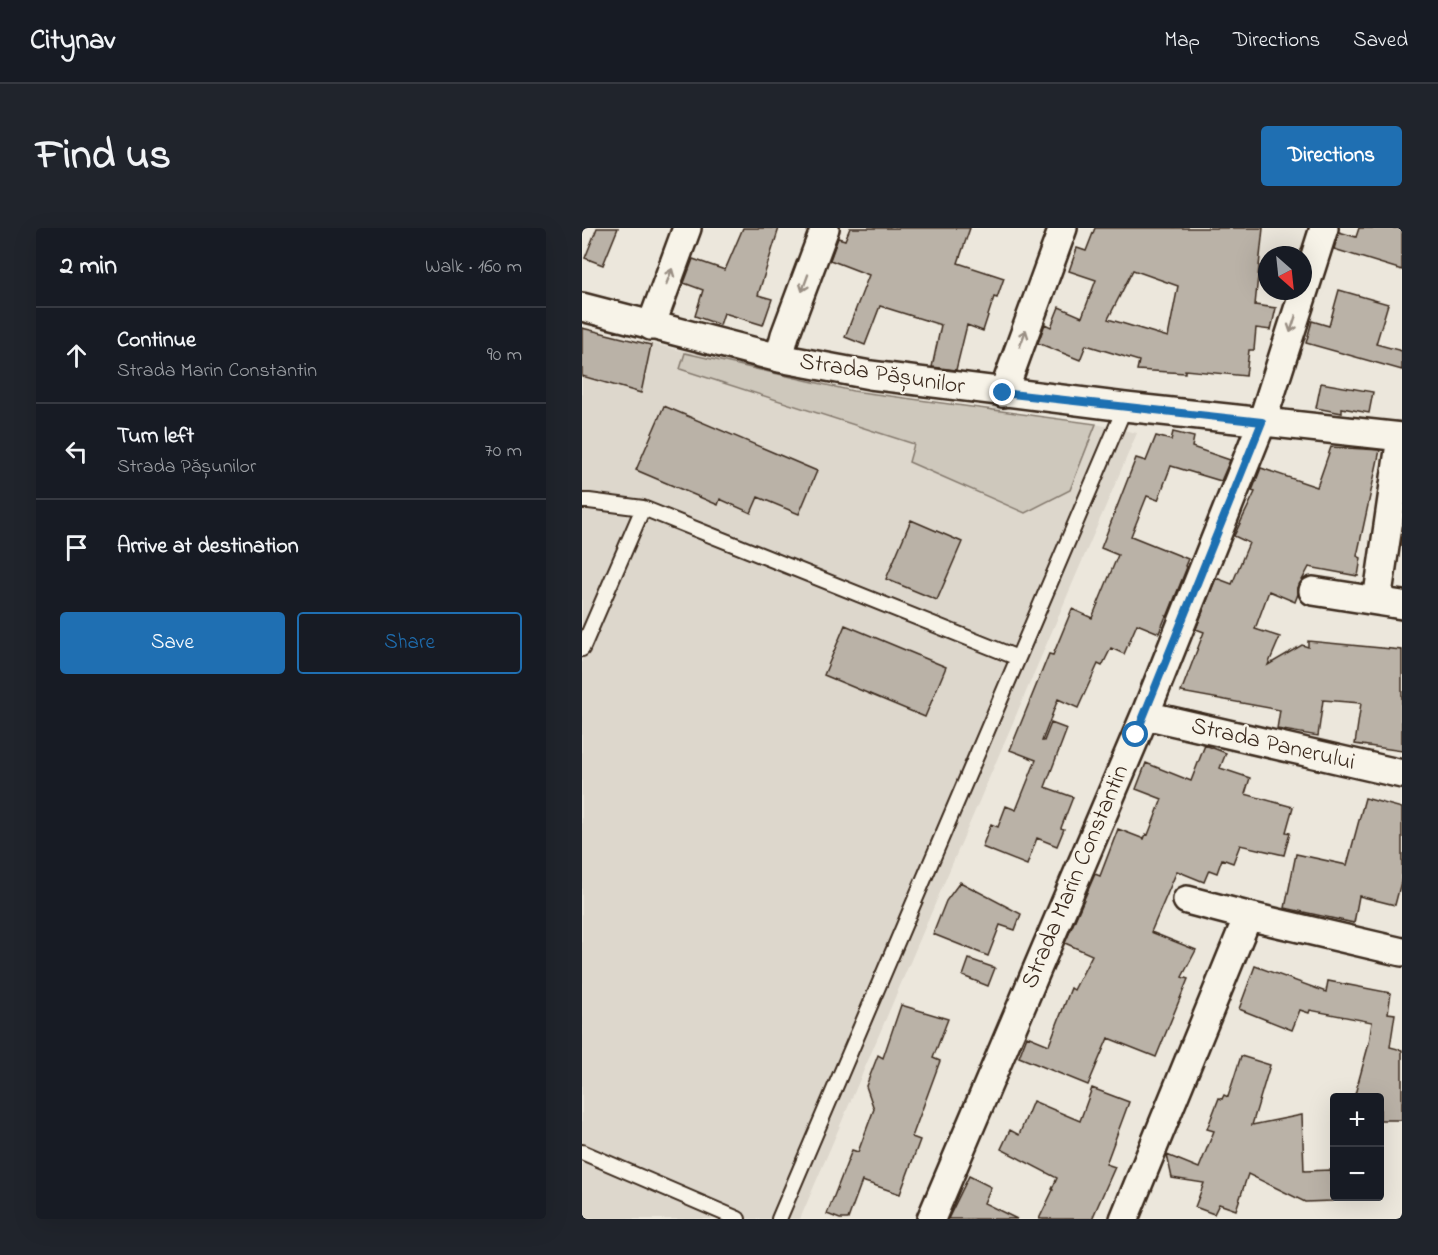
<!DOCTYPE html>
<html lang="en">
<head>
<meta charset="utf-8">
<style>
  body { margin:0; font-family:"Indie Flower",sans-serif; background:#20242c; color:#f1f3f6 }
  .controls { position:absolute; right:18px; bottom:18px; display:grid; overflow:hidden; border-radius:6px; box-shadow:0 6px 24px #0002 }
  .controls button { width:54px; height:54px; display:grid; place-items:center; padding:0; border:0; border-bottom:2px solid #363941; background:#171b24; color:#f1f3f6; font:30px sans-serif }
  .compass { position:absolute; left:676px; top:18px; width:54px; height:54px; border-radius:50%; background:#171b24; box-shadow:0 6px 24px #0002; rotate:153deg }
  .stop { position:absolute; width:18px; height:18px; margin:-14px; border:4px solid #1f6fb2; border-radius:50%; background:#fff }
  .stop.end { background:#1f6fb2; border-color:#fff; box-shadow:0 2px 6px #0008 }
  .list { margin:0; padding:0; list-style:none }
  h2 { display:flex; justify-content:space-between; align-items:center; height:78px; margin:0; padding:0 24px; font-size:26px }
  h2 small { font-size:20px; font-weight:400; color:#9ea1a6 }
  .list li { display:grid; grid-template-columns:39px 1fr auto; gap:18px; align-items:center; box-sizing:border-box; height:96px; padding:0 24px; border-top:2px solid #363941 }
  .list b { display:block; font-size:22px; white-space:nowrap }
  .list p { margin:0; font-size:20px; white-space:nowrap; color:#9ea1a6 }
  .list em { font-size:20px; font-style:normal; color:#9ea1a6 }
  .actions { display:flex; gap:12px; padding:18px 24px }
  .actions a { flex:1; padding:14px 0; border:2px solid #1f6fb2; border-radius:6px; text-align:center; font-size:21px; color:#1f6fb2 }
  .actions .main { background:#1f6fb2; color:#fff }
  .icon { flex:none; width:33px; height:33px; fill:none; stroke:currentColor; stroke-width:2; stroke-linecap:round; stroke-linejoin:round }
  .map { position:relative; flex:none; width:820px; height:991px; overflow:hidden; border-radius:6px }
  header { display:flex; align-items:center; gap:36px; box-sizing:border-box; height:84px; padding:0 30px; background:#171b24; border-bottom:2px solid #363941 }
  header strong { font-size:28px }
  nav { display:flex; gap:33px; margin-inline-start:auto; font-size:21px }
  .intro { display:flex; align-items:center; justify-content:space-between; box-sizing:border-box; height:144px; padding:0 36px }
  h1 { margin:0; font-size:42px }
  .button { padding:15px 27px; border-radius:6px; background:#1f6fb2; color:#fff; font-size:21px; font-weight:700 }
  main { display:flex; gap:36px; padding:0 36px }
  aside { flex:1; background:#171b24; border-radius:6px; box-shadow:0 6px 24px #0002 }
  .map>svg:first-child { display:block }
  .built { fill:#ddd7cc }
  .green { fill:#cec8bc; stroke:#84796d; stroke-width:1.5 }
  .building { fill:#bab2a7; stroke:#3b2a1e; stroke-width:1.5; fill-rule:evenodd }
  .lines { fill:none; stroke-linecap:round; stroke-linejoin:round }
  .service-casing { stroke:#3b2a1e; stroke-width:18 }
  .minor-casing { stroke:#3b2a1e; stroke-width:32 }
  .service { stroke:#f7f3e8; stroke-width:14 }
  .minor { stroke:#f7f3e8; stroke-width:27 }
  .oneway { stroke:#998e83 }
  .route { stroke:#1f6fb2; stroke-width:8 }
  .labels { text-anchor:middle; dominant-baseline:central; stroke-width:5; stroke-linejoin:round; paint-order:stroke }
  .street-label { font-size:24px; fill:#3b2a1e; stroke:#f7f3e8 }
</style>
</head>
<body>
<header>
<strong>Citynav</strong>
<nav><a>Map</a><a>Directions</a><a>Saved</a></nav>
</header>
<div class="intro"><h1>Find us</h1><a class="button">Directions</a></div>
<main>
<aside>
<h2>2 min<small>Walk · 160 m</small></h2>
<ul class="list">
<li><svg class="icon" aria-label="ahead" viewBox="0 0 24 24"><path d="M12 20V5M6 11l6-6 6 6"/></svg><div><b>Continue</b><p>Strada Marin Constantin</p></div><em>90 m</em></li>
<li><svg class="icon" aria-label="left" viewBox="0 0 24 24"><path d="M17 20v-9H6M10 6l-5 5 5 5"/></svg><div><b>Turn left</b><p>Strada Pășunilor</p></div><em>70 m</em></li>
<li><svg class="icon" aria-label="arrive" viewBox="0 0 24 24"><path d="M6 21V4h12l-3 4 3 4H6"/></svg><div><b>Arrive at destination</b></div></li>
</ul>
<div class="actions"><a class="main">Save</a><a>Share</a></div>
</aside>
<div class="map">
<svg width="820" height="991" viewBox="0 0 820 991">
  <rect width="100%" height="100%" fill="#ece7dc"/>
  <filter id="ink" filterUnits="userSpaceOnUse"><feTurbulence type="fractalNoise" baseFrequency=".0167" numOctaves="2"/><feDisplacementMap in="SourceGraphic" scale="12" xChannelSelector="R" yChannelSelector="G"/><feConvolveMatrix kernelMatrix="1 2 1 2 8 2 1 2 1" color-interpolation-filters="sRGB"/></filter>
  <g filter="url(#ink)">
    <!-- built -->
    <path class="built" d="M0,99L271,163L514,196L555,205L218,991H0Z"/>
    <!-- green -->
    <path class="green" d="M103,125L271,163L514,196L488,262L443,285L327,234L332,216L98,141Z"/>
    <!-- building -->
    <path class="building" d="M15,0H36L21,37L3,30Z
      M161,0H197L176,67L190,71L181,97L142,85L138,97L113,88L121,62L102,55L111,31L143,42Z
      M268,0H388L376,35L422,50L415,70L412,69L401,103L385,97L374,142L350,139L359,97L298,78L283,117L263,109L287,47L248,32L256,10L263,12Z
      M513,0H681L673,77L694,80L689,102L674,100L672,122H667L664,148L603,142V145L555,142L557,133L504,117L498,132L456,115L463,96L469,99L477,79L500,89L514,52L487,43L495,20L504,23ZM551,42L596,58L586,109L526,91Z
      M777,0H820V42L752,21L757,4L774,9Z
      M757,62L806,76L794,116L820,123V142L724,115L730,93L747,98Z
      M0,100L69,117L59,165L0,148Z
      M739,155L791,164L787,185L760,180V185L734,180Z
      M82,178L235,243L217,286L176,269L169,285L138,271L136,277L54,242Z
      M591,204L612,209L610,219L648,232L639,253L589,238L576,272L565,268L549,308L606,331L603,338L605,339L585,389L584,388L577,405L555,396L542,426L529,420L520,438L516,436L496,480L476,471L460,513H462L469,495L485,501L463,559L491,569L479,600L482,601L475,618L455,610L445,637L400,619L409,596L416,599L424,578L434,582L454,532L428,522L467,426L471,427L490,381L510,390L536,327L519,320L554,230L564,233L574,208L589,212Z
      M749,219L798,222L775,328L779,330L776,348L727,339L716,360V366L713,374L687,363L673,401L698,409L686,437L720,417L726,419V413L820,422V523L773,516L779,475L741,472L736,508L695,501L698,482L599,464L622,404L614,401L634,350L650,356L667,315L652,308L673,264L670,263L679,240L735,259Z
      M329,292L380,314L355,372L304,351Z
      M263,397L364,439L343,489L242,447Z
      M623,517L644,525L638,540L668,550L663,566L711,579L704,604L708,605L702,627L658,617L651,635L640,631L635,645L627,642L622,654L595,643L569,704L614,722L600,749L606,751L574,829L526,810L506,857L437,829L445,808L467,817L489,760L492,762L510,727L483,715L513,646L518,648L536,601L562,611L564,606L566,607L580,571L554,561L564,535L609,553Z
      M783,570L820,580V650L813,677L777,668L772,695L703,680L714,626L765,637Z
      M378,654L439,686L433,702L418,697L406,728L351,706L364,673Z
      M387,731L413,740L406,758L381,748Z
      M673,738L744,764L746,753L809,765L806,785L813,786L808,819L820,822V892H798V870H772L787,815L790,794L728,782L727,785L718,782L710,802L657,781Z
      M319,777L366,791L351,830L358,833L330,909L338,912L318,966L280,953L266,991H258L245,986L270,922L276,924L292,881L284,858L296,827L301,830Z
      M659,828L688,837L670,897L720,887L722,943L749,942L750,973L723,974L666,946L654,982L637,976L632,986L613,979L622,955L590,950L585,927L617,940L632,903L625,901L637,870L640,871L642,867L646,869Z
      M510,860L547,874L524,936L533,939L510,991H457L471,962L470,961L475,950L419,921L428,902L437,907L451,873L498,893Z
      M387,948L409,959L402,975L435,991H366Z"/>
    <g class="lines">
      <defs>
        <path id="service" d="M0,273H7L61,280L436,430
          M0,421L61,280
          M0,924L156,991
          M197,991L543,179"/>
        <path id="minor" d="M0,79L197,130L288,147L543,179L820,209
          M69,98L105,0
          M197,130L203,107L243,0
          M421,165L481,0
          M731,363L820,377
          M795,373L819,209
          M563,487L820,546
          M605,672L666,688L820,724
          M349,991L563,487L680,194L742,0
          M542,991L666,688"/>
      </defs>
      <!-- service casing -->
      <use href="#service" class="service-casing"/>
      <!-- minor casing -->
      <use href="#minor" class="minor-casing"/>
      <!-- service -->
      <use href="#service" class="service"/>
      <!-- minor -->
      <use href="#minor" class="minor"/>
    </g>
    <!-- one-way arrows -->
    <defs><path id="oneway-shaft" d="M-6 0H5M1.5-3L5.5 0L1.5 3" fill="none" stroke-width="1.6" stroke-linecap="round" stroke-linejoin="round" transform="scale(1.5)"/></defs>
    <g class="oneway">
      <use href="#oneway-shaft" transform="translate(87 49) rotate(-69)"/>
      <use href="#oneway-shaft" transform="translate(223 55) rotate(110)"/>
      <use href="#oneway-shaft" transform="translate(711 96) rotate(108)"/>
      <use href="#oneway-shaft" transform="translate(441 110) rotate(-70)"/>
    </g>
  </g>
  <g class="lines" filter="url(#ink)">
    <!-- route -->
    <path class="route" d="M421,165L680,194L554,507"/>
  </g>
  <g class="labels">
    <!-- street labels -->
    <g class="street-label">
      <text transform="translate(300 147) rotate(9)">Strada Pășunilor</text>
      <text transform="translate(691 517) rotate(13)">Strada Panerului</text>
      <text transform="translate(494 649) rotate(-67)">Strada Marin Constantin</text>
    </g>
  </g>
</svg>
<div class="controls">
<button>+</button>
<button>−</button>
</div>
<svg class="compass" viewBox="-18 -18 36 36"><path d="M0-13l5 13h-10z" fill="#e53935"/><path d="M0 13l5-13h-10z" fill="#9ea1a6"/></svg>
<div class="stop" style="left:554px;top:507px"></div>
<div class="stop end" style="left:421px;top:165px"></div>
</div>
</main>
</body>
</html>
